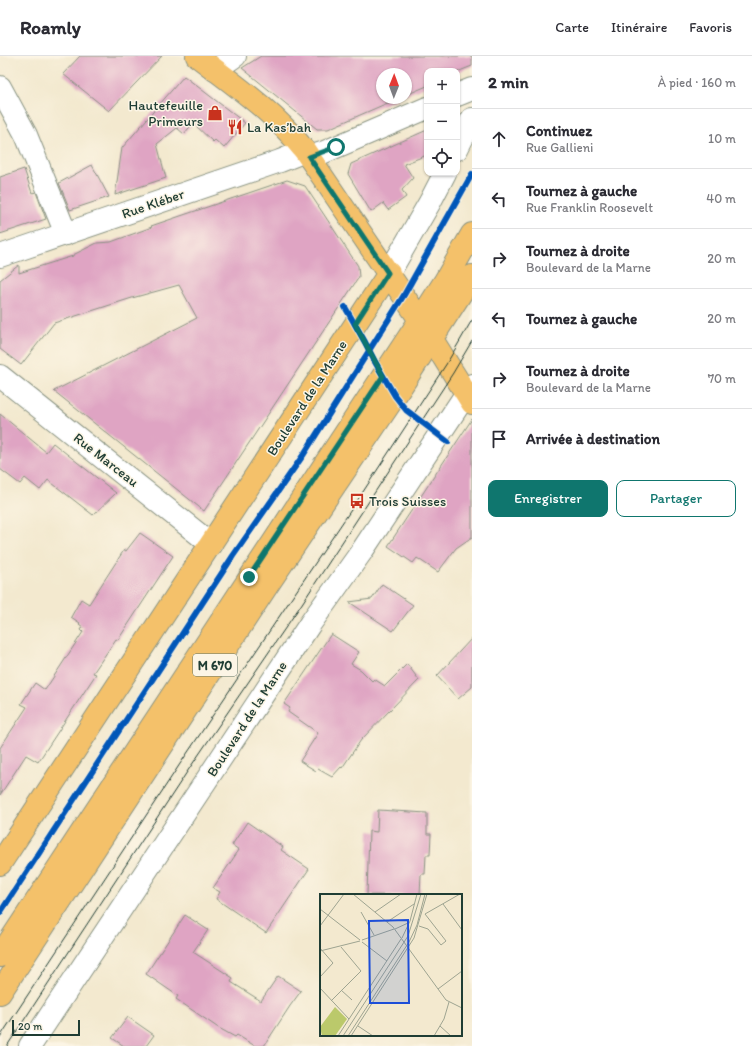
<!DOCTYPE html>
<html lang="fr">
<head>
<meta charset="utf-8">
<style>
  body { margin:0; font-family:Itim,sans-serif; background:#f2f2f3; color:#2b2b33 }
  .controls { position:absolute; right:12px; top:12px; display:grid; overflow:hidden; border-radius:8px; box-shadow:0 1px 3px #0004 }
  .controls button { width:36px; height:36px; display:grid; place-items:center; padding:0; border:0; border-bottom:1px solid #e1e1e2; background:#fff; color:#2b2b33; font:20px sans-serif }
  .compass { position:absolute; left:376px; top:12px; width:36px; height:36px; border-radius:50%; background:#fff; box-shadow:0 1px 3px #0004; rotate:1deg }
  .scale { position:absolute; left:12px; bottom:10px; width:68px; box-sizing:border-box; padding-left:4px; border:2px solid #1f3d34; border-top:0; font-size:11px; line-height:14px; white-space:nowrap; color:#1f3d34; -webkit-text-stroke:3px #fcf5e5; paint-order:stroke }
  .stop { position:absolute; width:12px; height:12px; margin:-9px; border:3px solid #0f766e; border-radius:50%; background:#fff }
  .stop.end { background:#0f766e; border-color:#fff; box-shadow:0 1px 4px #0008 }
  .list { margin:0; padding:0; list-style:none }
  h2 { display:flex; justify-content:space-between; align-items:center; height:52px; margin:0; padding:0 16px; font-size:17px }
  h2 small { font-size:13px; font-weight:400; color:#7c7c81 }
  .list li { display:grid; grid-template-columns:26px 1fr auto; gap:12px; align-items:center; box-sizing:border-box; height:60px; padding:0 16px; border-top:1px solid #e1e1e2 }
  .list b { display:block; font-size:15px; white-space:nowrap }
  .list p { margin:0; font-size:13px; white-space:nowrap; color:#7c7c81 }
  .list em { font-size:13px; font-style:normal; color:#7c7c81 }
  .actions { display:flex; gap:8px; padding:12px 16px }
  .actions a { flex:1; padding:9px 0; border:1px solid #0f766e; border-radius:8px; text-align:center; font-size:14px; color:#0f766e }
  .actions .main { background:#0f766e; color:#fff }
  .icon { flex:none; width:22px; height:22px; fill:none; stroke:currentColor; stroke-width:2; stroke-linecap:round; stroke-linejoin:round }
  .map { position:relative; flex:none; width:472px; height:990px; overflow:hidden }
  header { display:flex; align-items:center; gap:24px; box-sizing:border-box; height:56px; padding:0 20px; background:#fff; border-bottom:1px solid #e1e1e2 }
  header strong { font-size:19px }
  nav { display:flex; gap:22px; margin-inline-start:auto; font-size:14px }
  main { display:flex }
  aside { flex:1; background:#fff }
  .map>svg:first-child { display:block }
  .building { fill:#dfa4c3 }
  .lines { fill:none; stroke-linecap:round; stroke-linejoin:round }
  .minor-casing { stroke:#899382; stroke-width:24 }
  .major-casing { stroke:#899382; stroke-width:24 }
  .minor { stroke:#fff; stroke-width:22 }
  .major { stroke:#f4c16b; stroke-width:22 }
  .tram { stroke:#1f3d34; stroke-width:1 }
  .cycleway-casing { stroke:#fcf5e5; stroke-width:8 }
  .cycleway { stroke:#0057b8; stroke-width:6 }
  .route { stroke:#0f766e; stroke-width:5 }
  .labels { text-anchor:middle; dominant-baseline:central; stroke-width:3; stroke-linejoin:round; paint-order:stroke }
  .shield { fill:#fcf5e5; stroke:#617469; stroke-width:1 }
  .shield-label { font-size:13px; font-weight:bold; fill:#1f3d34 }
  .poi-label { font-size:14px; fill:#1f3d34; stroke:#fcf5e5; text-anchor:start }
  .street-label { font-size:14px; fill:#1f3d34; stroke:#fcf5e5 }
  .inset-road { fill:none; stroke:#9ea491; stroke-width:1 }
  .view { fill:#1d4ed8; fill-opacity:0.15; stroke:#1d4ed8; stroke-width:2 }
  .inset-edge { fill:none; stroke:#1f3d34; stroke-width:2 }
</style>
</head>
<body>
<header>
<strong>Roamly</strong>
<nav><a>Carte</a><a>Itinéraire</a><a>Favoris</a></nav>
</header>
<main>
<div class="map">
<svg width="472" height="990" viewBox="0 0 472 990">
  <rect width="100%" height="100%" fill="#fcf5e5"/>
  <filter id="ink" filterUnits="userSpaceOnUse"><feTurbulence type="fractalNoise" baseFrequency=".025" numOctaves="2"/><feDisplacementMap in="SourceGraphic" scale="8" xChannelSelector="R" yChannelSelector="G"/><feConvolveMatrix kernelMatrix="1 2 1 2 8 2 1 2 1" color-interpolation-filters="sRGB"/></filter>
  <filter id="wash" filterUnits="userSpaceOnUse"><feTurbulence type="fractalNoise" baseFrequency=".012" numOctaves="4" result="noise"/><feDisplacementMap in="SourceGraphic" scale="16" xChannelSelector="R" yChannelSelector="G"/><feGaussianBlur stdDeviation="0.9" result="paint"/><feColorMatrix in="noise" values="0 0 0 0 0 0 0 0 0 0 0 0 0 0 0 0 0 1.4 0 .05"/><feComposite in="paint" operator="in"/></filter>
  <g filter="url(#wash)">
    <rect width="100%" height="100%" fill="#f3e9cf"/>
    <g id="blocks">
      <!-- building -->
      <path class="building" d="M80,0H162L109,55L63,18Z
        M261,0H472V10L457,16V15H427V30L406,39V18H382V42H399L328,73H317L242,12Z
        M184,20L245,67L224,92L215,84L213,86L193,67L184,78L177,72L157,88L166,122L115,139L122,92Z
        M427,74V99L404,108L413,122L402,134L406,141L388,154L383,147L371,156L348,118L351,108Z
        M92,109L109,141L70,154L59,127Z
        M24,113L32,137L36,136L46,163L0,178V121Z
        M287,124L305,130L358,210L359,221L204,455L54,335L197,262L179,229L132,242L54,267L21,309L0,293V224L19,209V217L73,200V199L97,187L111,186L152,171L151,170Z
        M0,358L46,396L53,387L116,437L93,459L48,424L40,434L25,422L20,428L0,413Z
        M472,363V481L456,492L438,516L417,502L413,507L388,490Z
        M140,477L173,500L118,584L116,583L93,617L96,618L38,706L26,699L0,739V692L27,651L21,648L35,627L45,634L83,576L81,574L83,571L79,568L80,567L71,561L81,543L89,548L124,494L126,495Z
        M382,528L413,549L393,575L349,546L372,543Z
        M331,578L359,596L351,608L361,614L372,625L374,623L385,630L407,608L419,624L361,684L342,712L341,711L332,721L318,713L316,715L300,705L318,677L288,656L290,652L284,648Z
        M472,582V631L458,643L437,620Z
        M378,754L427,757V778H431L430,799H426L425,818H421L420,839H367L369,775L377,776Z
        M247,766L283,791L281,794L309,813L266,877L216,843L220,836L213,832L239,794L232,789Z
        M185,859L208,874L193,896L233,922L231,926L261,945L278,920L301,935L290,950L264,990H255L237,979L235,981L217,971L176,943L178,940L146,918Z
        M128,961L154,979L146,990H124L112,982Z"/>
    </g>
  </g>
  <g filter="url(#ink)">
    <use href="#blocks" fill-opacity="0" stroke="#899382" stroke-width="1"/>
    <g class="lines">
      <defs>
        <path id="minor" d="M215,14L235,0
          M0,31L26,79L66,178
          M457,39L472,33
          M457,93L472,63
          M309,101L322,97L427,52
          M0,200L280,105L305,95
          M389,217L430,146L445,117
          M0,320L211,488
          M30,990L310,568L362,495L472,329"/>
        <path id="major" d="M197,0C235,29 275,57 305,95L420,264L472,347
          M0,808L389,217
          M0,900L420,264L445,225L472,178
          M0,937L269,527L395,340L472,220"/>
      </defs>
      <!-- minor casing -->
      <use href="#minor" class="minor-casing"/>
      <!-- major casing -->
      <use href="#major" class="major-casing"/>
      <!-- minor -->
      <use href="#minor" class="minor"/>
      <!-- major -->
      <use href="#major" class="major"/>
      <!-- tram -->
      <path class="tram" d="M0,981L180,708L357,445L447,307L472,264
        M7,990L189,713L301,549L453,317L472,285"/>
      <defs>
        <path id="cycleway" d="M345,251L365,286L375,306L395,340L406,354L448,386
          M0,857L233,500L304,398L404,239L472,118"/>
      </defs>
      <!-- cycleway casing -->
      <use href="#cycleway" class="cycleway-casing"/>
      <!-- cycleway -->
      <use href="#cycleway" class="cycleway"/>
    </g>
  </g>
  <g class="lines" filter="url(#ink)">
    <!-- route -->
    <path class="route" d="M249,521L383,320L355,268L388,217L309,101L336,91"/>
  </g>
  <!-- icons -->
  <defs>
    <symbol id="shop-bare" viewBox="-9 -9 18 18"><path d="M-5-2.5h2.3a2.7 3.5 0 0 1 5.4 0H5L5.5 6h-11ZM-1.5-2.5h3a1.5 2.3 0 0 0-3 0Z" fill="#c8321e" stroke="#fcf5e5" stroke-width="2.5" paint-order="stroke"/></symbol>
    <symbol id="restaurant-bare" viewBox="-9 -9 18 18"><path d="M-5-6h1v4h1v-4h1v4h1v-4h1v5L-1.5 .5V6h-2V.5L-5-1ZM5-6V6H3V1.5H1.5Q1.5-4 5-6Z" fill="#c8321e" stroke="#fcf5e5" stroke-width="2.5" paint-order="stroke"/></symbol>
    <symbol id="bus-bare" viewBox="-9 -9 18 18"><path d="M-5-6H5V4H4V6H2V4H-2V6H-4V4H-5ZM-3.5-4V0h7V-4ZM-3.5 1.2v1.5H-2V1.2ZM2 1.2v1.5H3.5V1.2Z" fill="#c8321e" stroke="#fcf5e5" stroke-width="2.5" paint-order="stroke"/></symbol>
  </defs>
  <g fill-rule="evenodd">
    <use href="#shop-bare" x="204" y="46" width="22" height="22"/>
    <use href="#restaurant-bare" x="224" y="60" width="22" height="22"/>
    <use href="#bus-bare" x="346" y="434" width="22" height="22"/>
  </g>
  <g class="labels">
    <!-- shield labels -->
    <rect class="shield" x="193" y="598" width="44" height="22" rx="3"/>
    <g class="shield-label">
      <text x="215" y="609">M 670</text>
    </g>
    <!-- poi labels -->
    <g class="poi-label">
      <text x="203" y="49" text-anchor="end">Hautefeuille<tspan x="203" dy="16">Primeurs</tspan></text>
      <text x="247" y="71">La Kas’bah</text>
      <text x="369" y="445">Trois Suisses</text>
    </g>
    <!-- street labels -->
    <g class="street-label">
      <text transform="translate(153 148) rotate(-19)">Rue Kléber</text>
      <text transform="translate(307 342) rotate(-57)">Boulevard de la Marne</text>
      <text transform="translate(106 404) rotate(38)">Rue Marceau</text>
      <text transform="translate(247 663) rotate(-57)">Boulevard de la Marne</text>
    </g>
  </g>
  <!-- overview -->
  <g transform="translate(320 838)">
    <rect width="142" height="142" fill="#f3e9cf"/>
    <path d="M15,113L27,125L15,142H2L0,133Z" fill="#bbc96b"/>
    <path class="inset-road" d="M33,0L73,33L126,106L142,114M123,10L142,36M0,15L40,46M41,18L54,41M55,18L81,0M105,20L140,0M67,28L94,10M0,32L24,0M99,32L108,35L121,51L126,47L105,20M75,35L88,29M82,44L90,27L97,0M42,46L74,35M42,48L67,67M0,54L13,69L0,83M0,57L40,47M0,94L29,125M118,95L142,77M21,96L32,106M11,107L41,77L21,53M38,132L53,142M120,132L131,142M18,142L81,45M23,142L88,42L101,0M28,142L89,48L97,31L105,0M31,142L94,44L107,0M114,142L124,125L129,108"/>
    <path class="view" d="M88,26L89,109H50L49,27Z"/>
    <rect width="142" height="142" class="inset-edge"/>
  </g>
</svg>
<div class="controls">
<button>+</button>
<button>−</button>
<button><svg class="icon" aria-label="locate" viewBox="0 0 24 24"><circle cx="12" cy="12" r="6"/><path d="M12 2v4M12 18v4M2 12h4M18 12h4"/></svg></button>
</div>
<svg class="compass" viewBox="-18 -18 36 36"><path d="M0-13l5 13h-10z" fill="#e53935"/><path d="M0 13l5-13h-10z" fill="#7c7c81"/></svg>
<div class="scale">20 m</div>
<div class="stop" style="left:336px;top:91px"></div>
<div class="stop end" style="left:249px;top:521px"></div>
</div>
<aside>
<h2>2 min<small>À pied · 160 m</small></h2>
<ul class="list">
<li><svg class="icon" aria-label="ahead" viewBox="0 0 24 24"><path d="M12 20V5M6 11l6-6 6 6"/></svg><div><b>Continuez</b><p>Rue Gallieni</p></div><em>10 m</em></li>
<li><svg class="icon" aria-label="left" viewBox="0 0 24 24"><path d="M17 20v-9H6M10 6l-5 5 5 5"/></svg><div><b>Tournez à gauche</b><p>Rue Franklin Roosevelt</p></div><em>40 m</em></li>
<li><svg class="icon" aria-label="right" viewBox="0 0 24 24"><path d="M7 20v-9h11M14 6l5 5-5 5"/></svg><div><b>Tournez à droite</b><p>Boulevard de la Marne</p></div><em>20 m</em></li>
<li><svg class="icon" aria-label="left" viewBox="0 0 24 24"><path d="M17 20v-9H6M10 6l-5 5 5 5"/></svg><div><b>Tournez à gauche</b></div><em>20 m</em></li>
<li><svg class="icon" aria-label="right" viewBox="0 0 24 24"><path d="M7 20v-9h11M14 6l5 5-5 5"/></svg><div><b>Tournez à droite</b><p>Boulevard de la Marne</p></div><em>70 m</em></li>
<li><svg class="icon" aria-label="arrive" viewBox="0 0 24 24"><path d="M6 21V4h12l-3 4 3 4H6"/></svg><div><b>Arrivée à destination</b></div></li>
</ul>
<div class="actions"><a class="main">Enregistrer</a><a>Partager</a></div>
</aside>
</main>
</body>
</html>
